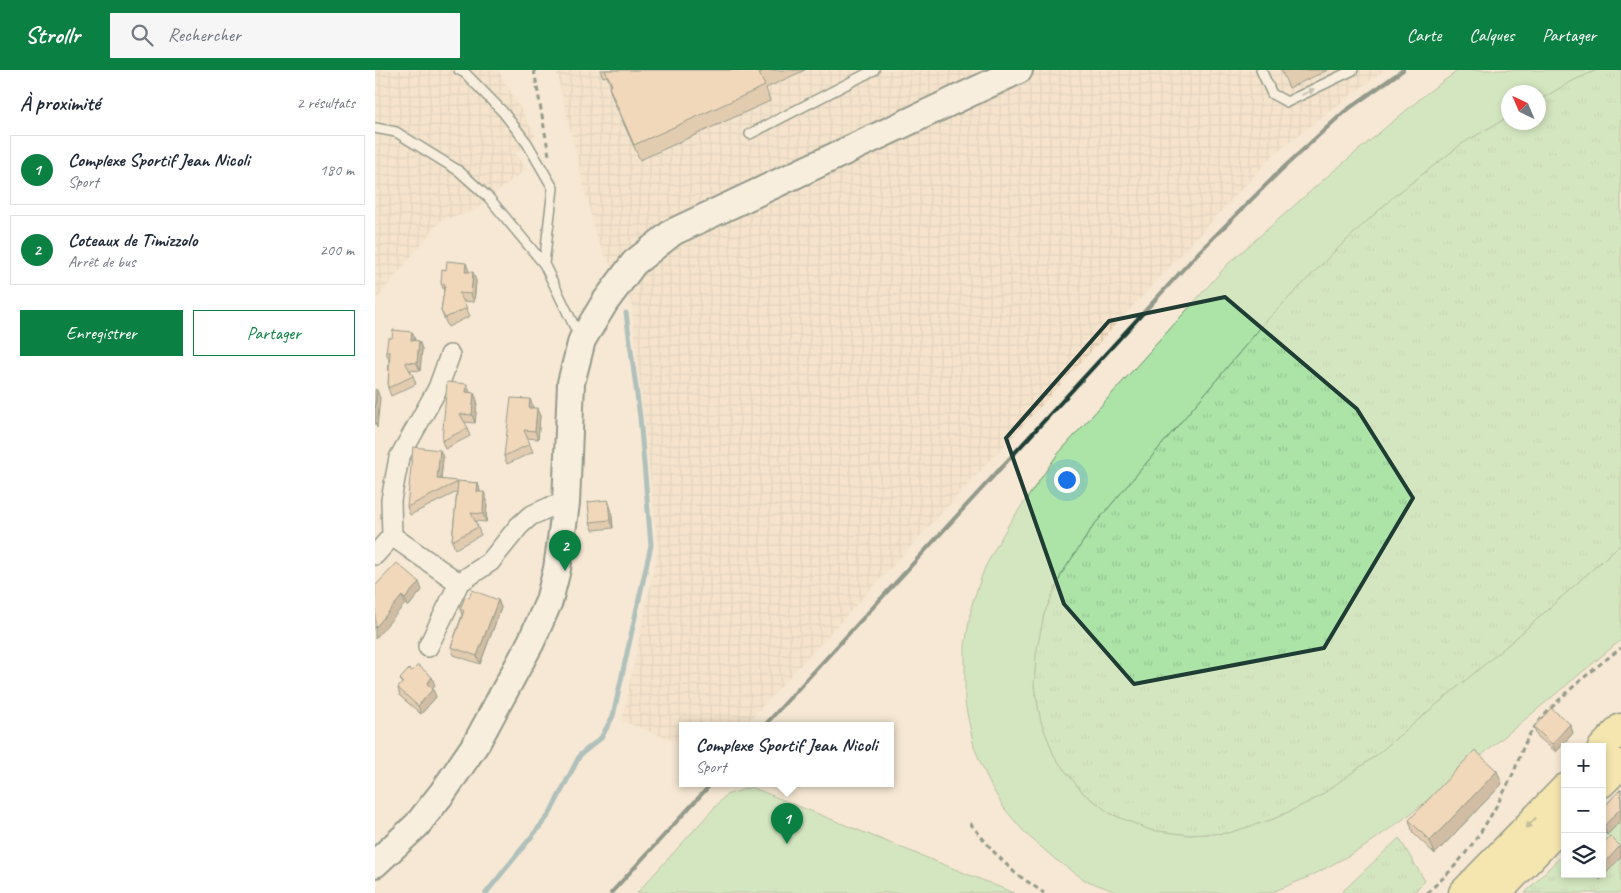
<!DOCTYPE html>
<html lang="fr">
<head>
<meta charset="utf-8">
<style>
  body { margin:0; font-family:Caveat,sans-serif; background:#f6f6f7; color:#1f2937 }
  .controls { position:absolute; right:15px; bottom:15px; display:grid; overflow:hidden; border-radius:0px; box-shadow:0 2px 8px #0003 }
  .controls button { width:45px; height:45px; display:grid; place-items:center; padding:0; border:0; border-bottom:1px solid #e0e1e3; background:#fff; color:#1f2937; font:25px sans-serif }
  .compass { position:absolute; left:1126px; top:15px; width:45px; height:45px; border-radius:50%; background:#fff; box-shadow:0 2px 8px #0003; rotate:316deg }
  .you { position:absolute; left:691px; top:409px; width:18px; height:18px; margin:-12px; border:4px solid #fff; border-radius:50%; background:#1a73e8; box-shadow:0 0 0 8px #1a73e833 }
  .badge { display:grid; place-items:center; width:32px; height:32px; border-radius:50%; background:#0b8043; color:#fff; font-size:16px; font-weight:700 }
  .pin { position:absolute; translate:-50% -41px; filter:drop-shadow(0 1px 2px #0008) }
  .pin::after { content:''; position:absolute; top:26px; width:18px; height:15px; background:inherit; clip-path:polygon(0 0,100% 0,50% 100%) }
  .popup { position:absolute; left:304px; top:652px; width:215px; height:65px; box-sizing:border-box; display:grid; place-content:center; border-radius:0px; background:#fff; filter:drop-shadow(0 1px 4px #0005); font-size:16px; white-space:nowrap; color:#747a83 }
  .popup b { font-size:19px; color:#1f2937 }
  .popup::after { content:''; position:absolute; left:50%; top:100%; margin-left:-10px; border:10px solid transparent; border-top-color:#fff }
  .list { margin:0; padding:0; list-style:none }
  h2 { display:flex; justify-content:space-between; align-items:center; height:65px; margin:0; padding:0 20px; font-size:21px }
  h2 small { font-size:16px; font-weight:400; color:#747a83 }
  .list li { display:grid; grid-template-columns:32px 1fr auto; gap:15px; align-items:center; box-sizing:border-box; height:70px; margin:0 10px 10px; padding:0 10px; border:1px solid #e0e1e3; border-radius:0px }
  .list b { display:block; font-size:19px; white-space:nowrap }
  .list p { margin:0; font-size:16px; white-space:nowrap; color:#747a83 }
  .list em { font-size:16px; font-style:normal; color:#747a83 }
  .actions { display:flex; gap:10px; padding:15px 20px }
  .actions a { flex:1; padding:11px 0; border:1px solid #0b8043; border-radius:0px; text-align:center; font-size:18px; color:#0b8043 }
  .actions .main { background:#0b8043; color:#fff }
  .icon { flex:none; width:28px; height:28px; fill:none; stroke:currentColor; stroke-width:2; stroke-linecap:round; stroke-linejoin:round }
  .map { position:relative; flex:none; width:1246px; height:823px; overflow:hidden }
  header { display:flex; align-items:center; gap:30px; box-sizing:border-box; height:70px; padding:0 25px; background:#0b8043; color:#fff }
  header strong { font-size:24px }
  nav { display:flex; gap:28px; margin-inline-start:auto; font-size:18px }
  .search { width:350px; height:45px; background:#f6f6f7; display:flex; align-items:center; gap:12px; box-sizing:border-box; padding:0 18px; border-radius:0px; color:#747a83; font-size:19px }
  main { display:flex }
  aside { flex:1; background:#fff }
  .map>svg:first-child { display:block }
  .industrial { fill:url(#industrial-grid) }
  .grass { fill:url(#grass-tufts); stroke:#66906e }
  .park { fill:#ace4a8; stroke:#66906e }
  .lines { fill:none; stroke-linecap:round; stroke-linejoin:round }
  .stream { stroke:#5c939e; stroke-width:5 }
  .lane-casing { stroke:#1f3d34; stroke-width:12 }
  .street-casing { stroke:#1f3d34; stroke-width:22 }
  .secondary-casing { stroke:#1f3d34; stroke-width:30 }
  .primary-casing { stroke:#1f3d34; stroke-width:31 }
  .path { stroke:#1f3d34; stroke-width:3; stroke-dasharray:5 4; stroke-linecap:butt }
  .lane { stroke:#fbf7ec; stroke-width:9 }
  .street { stroke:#fbf7ec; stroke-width:19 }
  .secondary { stroke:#fbf7ec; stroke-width:26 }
  .primary { stroke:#f4e382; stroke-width:28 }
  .rail { stroke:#1f3d34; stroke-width:4 }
  .wall { fill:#caaa85; stroke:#1f3d34 }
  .shaded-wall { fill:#a48b6c; stroke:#1f3d34 }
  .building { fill:#ebc69b; stroke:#1f3d34 }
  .oneway { fill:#8d9a90 }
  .oneway2 { fill:#7f8857 }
  .marked { fill:none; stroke:#1f3d34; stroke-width:4; stroke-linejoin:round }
</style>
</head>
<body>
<header>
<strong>Strollr</strong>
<div class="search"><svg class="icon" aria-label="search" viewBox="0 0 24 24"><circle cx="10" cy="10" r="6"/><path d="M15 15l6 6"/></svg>Rechercher</div>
<nav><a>Carte</a><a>Calques</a><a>Partager</a></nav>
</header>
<main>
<aside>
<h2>À proximité<small>2 résultats</small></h2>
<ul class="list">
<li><span class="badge">1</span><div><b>Complexe Sportif Jean Nicoli</b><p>Sport</p></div><em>180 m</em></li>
<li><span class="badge">2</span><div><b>Coteaux de Timizzolo</b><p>Arrêt de bus</p></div><em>200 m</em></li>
</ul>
<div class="actions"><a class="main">Enregistrer</a><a>Partager</a></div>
</aside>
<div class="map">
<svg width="1246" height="823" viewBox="0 0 1246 823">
  <defs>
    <pattern id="industrial-grid" width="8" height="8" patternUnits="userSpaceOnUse" patternTransform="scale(1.25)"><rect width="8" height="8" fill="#f3dec3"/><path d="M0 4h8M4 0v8" fill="none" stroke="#d0bfa8"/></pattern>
    <pattern id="grass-tufts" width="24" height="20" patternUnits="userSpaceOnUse" patternTransform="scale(1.25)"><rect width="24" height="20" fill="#ace4a8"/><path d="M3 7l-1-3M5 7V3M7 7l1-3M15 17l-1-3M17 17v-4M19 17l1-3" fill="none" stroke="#94c491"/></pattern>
  </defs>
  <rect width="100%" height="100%" fill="#f6e8d4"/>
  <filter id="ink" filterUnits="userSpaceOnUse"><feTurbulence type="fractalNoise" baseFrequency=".02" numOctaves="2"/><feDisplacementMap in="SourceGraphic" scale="10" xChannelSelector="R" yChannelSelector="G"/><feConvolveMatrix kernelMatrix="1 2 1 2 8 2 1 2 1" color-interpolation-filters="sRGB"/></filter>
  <g filter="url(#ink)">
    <!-- industrial -->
    <path class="industrial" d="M0,0H123L161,66L140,83L151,99L97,142L66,150L0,231Z
      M181,0H1009L900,83L370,655H308V674L247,651L283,479L256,231L222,170Z"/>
    <!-- grass -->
    <path class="grass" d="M1222,0H1246V474L1141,568L999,687L942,728L899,749L854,763L814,765L775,760L736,744L708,723L680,688L666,652L659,617L661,584L669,544L687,503L719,455L891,251L961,180L1018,127L1088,73L1133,47L1134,52H1164V30L1199,10Z
      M1246,724V823H1150L1190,782V804H1227V743Z
      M1024,768L1050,811L1038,823H966Z"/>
    <!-- park -->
    <path class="park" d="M1084,0H1222L1199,10L1164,30V22H1134L1133,47L1088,73L1018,127L961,180L891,251L719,455L687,503L669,544L661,584L659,617L666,652L680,688L708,723L736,744L775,760L814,765L854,763L899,749L942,728L999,687L1141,568L1246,474V570L1038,742L989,777L938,805L895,823H744L710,810L680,789L651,764L629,738L615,714L599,677L590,633V576L597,534L610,497L634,454L682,385L853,194L954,105L1052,23Z
      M376,717L639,823H262L351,725Z"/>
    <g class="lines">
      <!-- stream -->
      <path class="stream" d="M111,823L174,745L205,685L226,668L238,646L276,475L265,347L251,243"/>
      <defs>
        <path id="lane" d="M84,0L90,3L128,42L152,73L178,118L169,194L204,266
          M886,0L897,24L912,32L978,0
          M0,58L21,62L84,101L114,128L169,194
          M375,64L499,0"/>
        <path id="street" d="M75,285L63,318L24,388L16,430L17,466L84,513L115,492L144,456L155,446L175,437L191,433
          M0,485L17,466
          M53,577L84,513"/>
        <path id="secondary" d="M0,794L42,755L68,722L102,672L156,572L174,531L182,499L191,433L196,313L207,270L230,232L259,193L298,162L644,0"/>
        <path id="primary" d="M1227,678L1246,658
          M1227,713L1246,694
          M1088,823L1190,718
          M1122,823L1190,752"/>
      </defs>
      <!-- lane casing -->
      <use href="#lane" class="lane-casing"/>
      <!-- street casing -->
      <use href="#street" class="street-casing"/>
      <!-- secondary casing -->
      <use href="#secondary" class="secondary-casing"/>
      <!-- primary casing -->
      <use href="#primary" class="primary-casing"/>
      <!-- path -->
      <path class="path" d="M159,0L174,85
        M595,753L619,782L640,803L669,823
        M1052,823C1060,815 1069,808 1077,799C1101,773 1119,742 1135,710C1144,693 1147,673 1159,658C1180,630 1217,600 1246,578"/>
      <!-- lane -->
      <use href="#lane" class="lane"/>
      <!-- street -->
      <use href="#street" class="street"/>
      <!-- secondary -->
      <use href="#secondary" class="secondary"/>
      <!-- primary -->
      <use href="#primary" class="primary"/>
      <!-- rail -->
      <path class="rail" d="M390,655L823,183L906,100L969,42L1028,0
        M236,823L337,713"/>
    </g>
    <!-- wall -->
    <path class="wall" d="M225,0H430L391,18L395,31L265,90L239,32L234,17L236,16L232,6L228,7Z
      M906,0H953L914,18Z
      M94,202L101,211L99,232L88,231L95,246L73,257L66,241L69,221L66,213Z
      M37,262L40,271H44L47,279L45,301L35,300L38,306L41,314L16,326L13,318L14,290L11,282L17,268Z
      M92,314L94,323H99L102,331L100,353L89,352L95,366L70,379L67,371Z
      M158,337L165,346L163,369L152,368L158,382L132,394L129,386Z
      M65,380L68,388L66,410L103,413L105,422L112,430L111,452L100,451L106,465L80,479L77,471L82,422L35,445L32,437Z
      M236,439L238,458L218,460L215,452Z
      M0,516L47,520L33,537L30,534Z
      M94,528L123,530L126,538L105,594L79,585L76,577L87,545L85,539Z
      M37,601L60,616L57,619L61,627L46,644L25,626L23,618L27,613L25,609Z
      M1195,654L1198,663L1181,682L1162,666L1159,657Z
      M1127,714L1060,784L1038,763L1034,750Z
      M1246,719V750L1232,765L1227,760V739Z
      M1219,804H1227L1225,810Z"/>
    <!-- shaded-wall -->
    <path class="shaded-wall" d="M91,193L94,201L93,210L90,202Z
      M98,202L101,211L99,232L96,224Z
      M37,262L40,270L39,279L36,270Z
      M44,271L47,279L45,301L42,293Z
      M92,314L95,322L94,331L91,322Z
      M2,320L5,328L2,358L0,352V338Z
      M99,323L102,331L100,353L97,345Z
      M155,329L158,337L157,346L154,338Z
      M162,338L165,346L163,369L160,361Z
      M65,380L68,388L65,417L62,409Z
      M103,413L105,421V430L102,422Z
      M109,422L112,430L111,452L108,444Z
      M233,430L236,439L238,458L235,450Z
      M44,512L47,520L33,537L30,529Z
      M27,526L30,534L0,569V558Z
      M123,530L126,538L105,594L102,586Z
      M57,607L60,616L55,622L52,614Z
      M58,619L61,627L46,644L43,636Z
      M1195,654L1198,663L1181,682L1177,674Z
      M1122,701L1127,714L1060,784L1055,771Z
      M1246,738V750L1232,765L1229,756Z
      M1245,776L1246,787L1225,810L1223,804H1227V796Z"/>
    <!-- building -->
    <path class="building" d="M230,0H391L384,3L390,16L259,75L234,17L237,15Z
      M72,191L91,193L90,202H98L96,224L84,223L92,238L70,248L66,241L70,214L66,213L67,199L71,200Z
      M18,260L37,262L36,270L44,271L42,293L30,292L38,306L13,318L15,282H11L13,268H17Z
      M72,312L92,314L91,322L99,323L97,345L85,344L93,358L67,371Z
      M0,319L2,320L0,338Z
      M136,328L155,329L154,338H162L160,361L149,360L155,374L129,386Z
      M38,377L65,380L62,409L103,413L102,422H109L108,444L96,443L103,457L77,471L83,412L32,437Z
      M233,430L235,450L215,452L213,432Z
      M22,493L44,512L30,529L27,526L0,558V516Z
      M97,520L123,530L102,586L76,577L89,541L85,539L90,527L94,528Z
      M43,595L57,607L52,614L58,619L43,636L23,618L28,612L25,609L34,599L37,601Z
      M1176,638L1195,654L1177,674L1159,657Z
      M1100,680L1122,701L1055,771L1034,750Z
      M1246,719V738L1229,756L1227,755V739Z
      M1235,766L1245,776L1227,796V775Z"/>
    <!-- one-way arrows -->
    <defs><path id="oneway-solid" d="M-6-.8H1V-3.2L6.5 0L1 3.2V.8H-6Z" transform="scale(1.25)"/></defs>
    <use class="oneway" href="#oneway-solid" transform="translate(933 22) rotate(-25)"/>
    <use class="oneway2" href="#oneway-solid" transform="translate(1156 753) rotate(133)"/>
  </g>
  <!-- marked area -->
  <path d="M0 0H1246V823H0ZM850,227L982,339L1038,428L949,578L759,614L689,534L631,368L734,251Z" fill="#f6e8d4" fill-opacity=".55" fill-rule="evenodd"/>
  <path class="marked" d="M850,227L982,339L1038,428L949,578L759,614L689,534L631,368L734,251Z"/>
</svg>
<div class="controls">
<button>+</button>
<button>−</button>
<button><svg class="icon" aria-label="layers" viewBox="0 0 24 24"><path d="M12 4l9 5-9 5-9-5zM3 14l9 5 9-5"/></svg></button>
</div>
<svg class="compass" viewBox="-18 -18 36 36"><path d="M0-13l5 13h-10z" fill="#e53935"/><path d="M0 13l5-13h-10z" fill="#747a83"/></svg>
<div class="you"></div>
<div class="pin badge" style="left:412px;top:774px">1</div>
<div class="popup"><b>Complexe Sportif Jean Nicoli</b>Sport</div>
<div class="pin badge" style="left:190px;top:501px">2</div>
</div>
</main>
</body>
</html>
